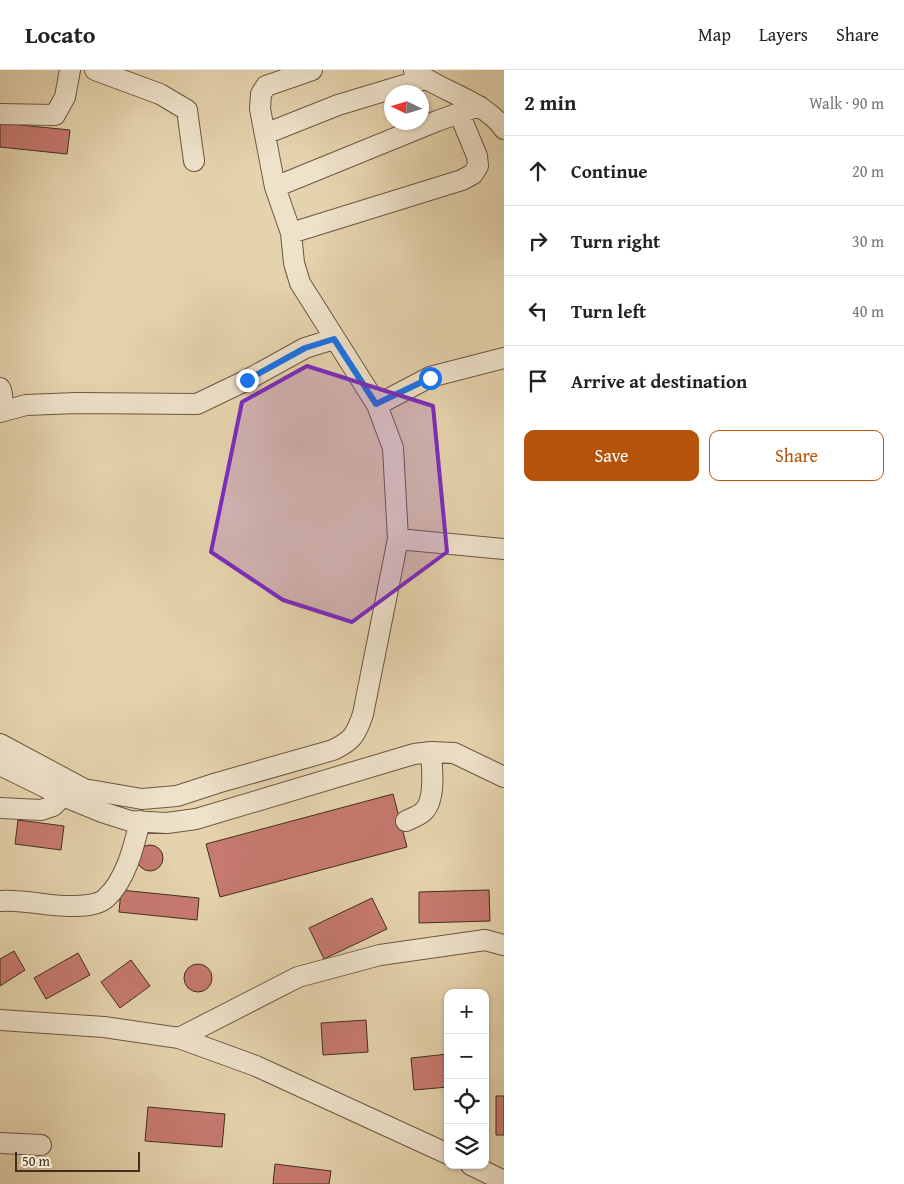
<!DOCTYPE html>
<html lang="en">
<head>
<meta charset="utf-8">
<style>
  body { margin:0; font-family:"Gentium Book Plus",serif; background:#f6f6f6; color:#222 }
  .controls { position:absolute; right:15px; bottom:15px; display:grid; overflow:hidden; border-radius:10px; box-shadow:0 1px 4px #0004 }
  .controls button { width:45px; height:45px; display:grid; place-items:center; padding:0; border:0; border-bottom:1px solid #e0e0e0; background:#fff; color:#222; font:25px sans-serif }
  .compass { position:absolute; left:384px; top:15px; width:45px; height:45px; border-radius:50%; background:#fff; box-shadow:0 1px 4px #0004; rotate:274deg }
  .scale { position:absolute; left:15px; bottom:12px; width:125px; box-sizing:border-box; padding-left:5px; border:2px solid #422e1d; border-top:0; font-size:14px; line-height:18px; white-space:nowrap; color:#422e1d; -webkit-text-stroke:4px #eee2ca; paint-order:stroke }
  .stop { position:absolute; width:15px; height:15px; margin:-11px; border:4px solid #1a73e8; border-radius:50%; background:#fff }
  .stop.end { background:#1a73e8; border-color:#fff; box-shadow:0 1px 5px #0008 }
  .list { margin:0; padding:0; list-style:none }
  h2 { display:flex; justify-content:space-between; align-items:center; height:65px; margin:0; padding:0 20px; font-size:21px }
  h2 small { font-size:16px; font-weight:400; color:#767676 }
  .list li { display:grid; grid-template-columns:32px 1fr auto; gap:15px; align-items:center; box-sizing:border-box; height:70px; padding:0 20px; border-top:1px solid #e0e0e0 }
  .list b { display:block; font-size:19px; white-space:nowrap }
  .list em { font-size:16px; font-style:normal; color:#767676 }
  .actions { display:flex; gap:10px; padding:15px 20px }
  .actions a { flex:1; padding:11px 0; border:1px solid #b45309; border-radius:10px; text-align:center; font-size:18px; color:#b45309 }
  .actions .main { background:#b45309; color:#fff }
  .icon { flex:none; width:28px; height:28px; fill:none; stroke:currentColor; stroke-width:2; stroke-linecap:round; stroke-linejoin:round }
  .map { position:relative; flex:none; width:504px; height:1114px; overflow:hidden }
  header { display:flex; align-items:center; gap:30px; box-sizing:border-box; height:70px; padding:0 25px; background:#fff; border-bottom:1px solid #e0e0e0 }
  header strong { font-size:24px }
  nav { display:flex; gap:28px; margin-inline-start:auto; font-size:18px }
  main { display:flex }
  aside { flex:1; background:#fff }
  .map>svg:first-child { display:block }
  .building { fill:#c77a70; stroke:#422e1d }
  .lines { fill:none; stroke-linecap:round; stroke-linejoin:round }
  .minor-casing { stroke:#6b5741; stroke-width:22 }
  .minor { stroke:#eee2ca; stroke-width:20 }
  .route { stroke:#1a73e8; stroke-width:6 }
  .marked { fill:#7b2cbf; fill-opacity:0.2; stroke:#7b2cbf; stroke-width:4; stroke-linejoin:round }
</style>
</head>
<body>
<header>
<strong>Locato</strong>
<nav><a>Map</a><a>Layers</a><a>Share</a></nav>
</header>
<main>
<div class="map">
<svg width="504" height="1114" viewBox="0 0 504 1114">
  <rect width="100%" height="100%" fill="#e5d3ad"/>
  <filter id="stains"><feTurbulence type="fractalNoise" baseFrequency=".004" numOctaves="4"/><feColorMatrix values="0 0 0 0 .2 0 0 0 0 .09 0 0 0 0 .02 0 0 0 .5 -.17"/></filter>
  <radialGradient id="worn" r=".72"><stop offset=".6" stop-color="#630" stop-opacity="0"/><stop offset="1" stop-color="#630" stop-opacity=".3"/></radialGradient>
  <!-- building -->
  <path class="building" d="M0,53L70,60L67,84L0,77Z
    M393,724L407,777L220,827L206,774Z
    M18,750L64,756L61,780L15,774Z
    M137 788a13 13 0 1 1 26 0a13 13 0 1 1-26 0Z
    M121,820L199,828L197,850L119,842Z
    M489,820L490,851L419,853V822Z
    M372,828L387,859L324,889L309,858Z
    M14,881L25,900L0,916V889Z
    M78,883L90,905L46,929L34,908Z
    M131,890L150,916L120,938L101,912Z
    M184 908a14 14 0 1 1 28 0a14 14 0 1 1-28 0Z
    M366,950L368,982L323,985L321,953Z
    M448,984V1017L414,1020L411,988Z
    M496,1026H504V1065H496Z
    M148,1037L225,1044L222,1077L145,1071Z
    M275,1094L331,1101L329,1114H273Z"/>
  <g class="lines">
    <defs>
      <path id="minor" d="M95,0L160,24L187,40L194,91
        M414,1C442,22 485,31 504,59
        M0,44L55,45L65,27L70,0
        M265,64L338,35L424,9
        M275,117L437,51L479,36
        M291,163L462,110L473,104L478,96L477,86L459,43
        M0,318C3,324 3,333 0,339
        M377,335L430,307L504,288
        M0,342L26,335L77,333L197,334L247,310L305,278L334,269
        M398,469L504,479
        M0,674L84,719L142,729L177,726L217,713L333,680C352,671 356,665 363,644L398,469L393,378L377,335L300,213L294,193L291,163L275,117L260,39L261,24L266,16L312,0
        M0,695L63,726L102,742L130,751L167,753L196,749L414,684L431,682L454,683L504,707
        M0,738L41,740L53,736L63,726
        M406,751C412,748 419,746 424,741C436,729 432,698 431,682
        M0,831C23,829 46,836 69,836C81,836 98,836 106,828C126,810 134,776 140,751
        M0,950L104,957L179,968L256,996L448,1084
        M179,968L298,907L380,885L485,870L504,875
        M0,1073L41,1075
        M471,1095L504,1111"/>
    </defs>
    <!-- minor casing -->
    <use href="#minor" class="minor-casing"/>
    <!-- minor -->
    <use href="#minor" class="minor"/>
  </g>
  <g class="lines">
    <!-- route -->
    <path class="route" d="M247,310L305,278L334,269L376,334L430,308"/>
  </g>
  <!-- marked area -->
  <path class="marked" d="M307,296L433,336L447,482L352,552L283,530L211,482L242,332Z"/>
  <rect width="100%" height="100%" filter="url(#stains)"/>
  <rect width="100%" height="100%" fill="url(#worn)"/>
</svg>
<div class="controls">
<button>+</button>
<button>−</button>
<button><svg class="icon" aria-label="locate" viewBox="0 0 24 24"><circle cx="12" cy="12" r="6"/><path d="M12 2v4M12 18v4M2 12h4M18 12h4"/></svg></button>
<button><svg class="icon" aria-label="layers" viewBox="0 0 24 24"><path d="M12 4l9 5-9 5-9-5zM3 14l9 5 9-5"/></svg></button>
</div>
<svg class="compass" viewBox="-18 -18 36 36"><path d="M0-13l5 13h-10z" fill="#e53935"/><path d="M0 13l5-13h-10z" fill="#767676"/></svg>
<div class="scale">50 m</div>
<div class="stop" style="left:430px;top:308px"></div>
<div class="stop end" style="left:247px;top:310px"></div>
</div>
<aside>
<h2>2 min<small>Walk · 90 m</small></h2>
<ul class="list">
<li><svg class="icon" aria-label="ahead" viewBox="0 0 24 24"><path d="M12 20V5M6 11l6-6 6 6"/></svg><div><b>Continue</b></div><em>20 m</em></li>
<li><svg class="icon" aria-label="right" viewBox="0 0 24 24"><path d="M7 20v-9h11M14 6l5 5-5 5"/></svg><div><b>Turn right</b></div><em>30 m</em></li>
<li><svg class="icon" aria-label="left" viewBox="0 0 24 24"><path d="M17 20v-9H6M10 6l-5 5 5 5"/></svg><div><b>Turn left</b></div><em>40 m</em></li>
<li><svg class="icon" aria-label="arrive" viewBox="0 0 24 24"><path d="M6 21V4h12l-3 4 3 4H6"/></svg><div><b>Arrive at destination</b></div></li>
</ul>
<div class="actions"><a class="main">Save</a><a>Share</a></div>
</aside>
</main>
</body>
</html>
